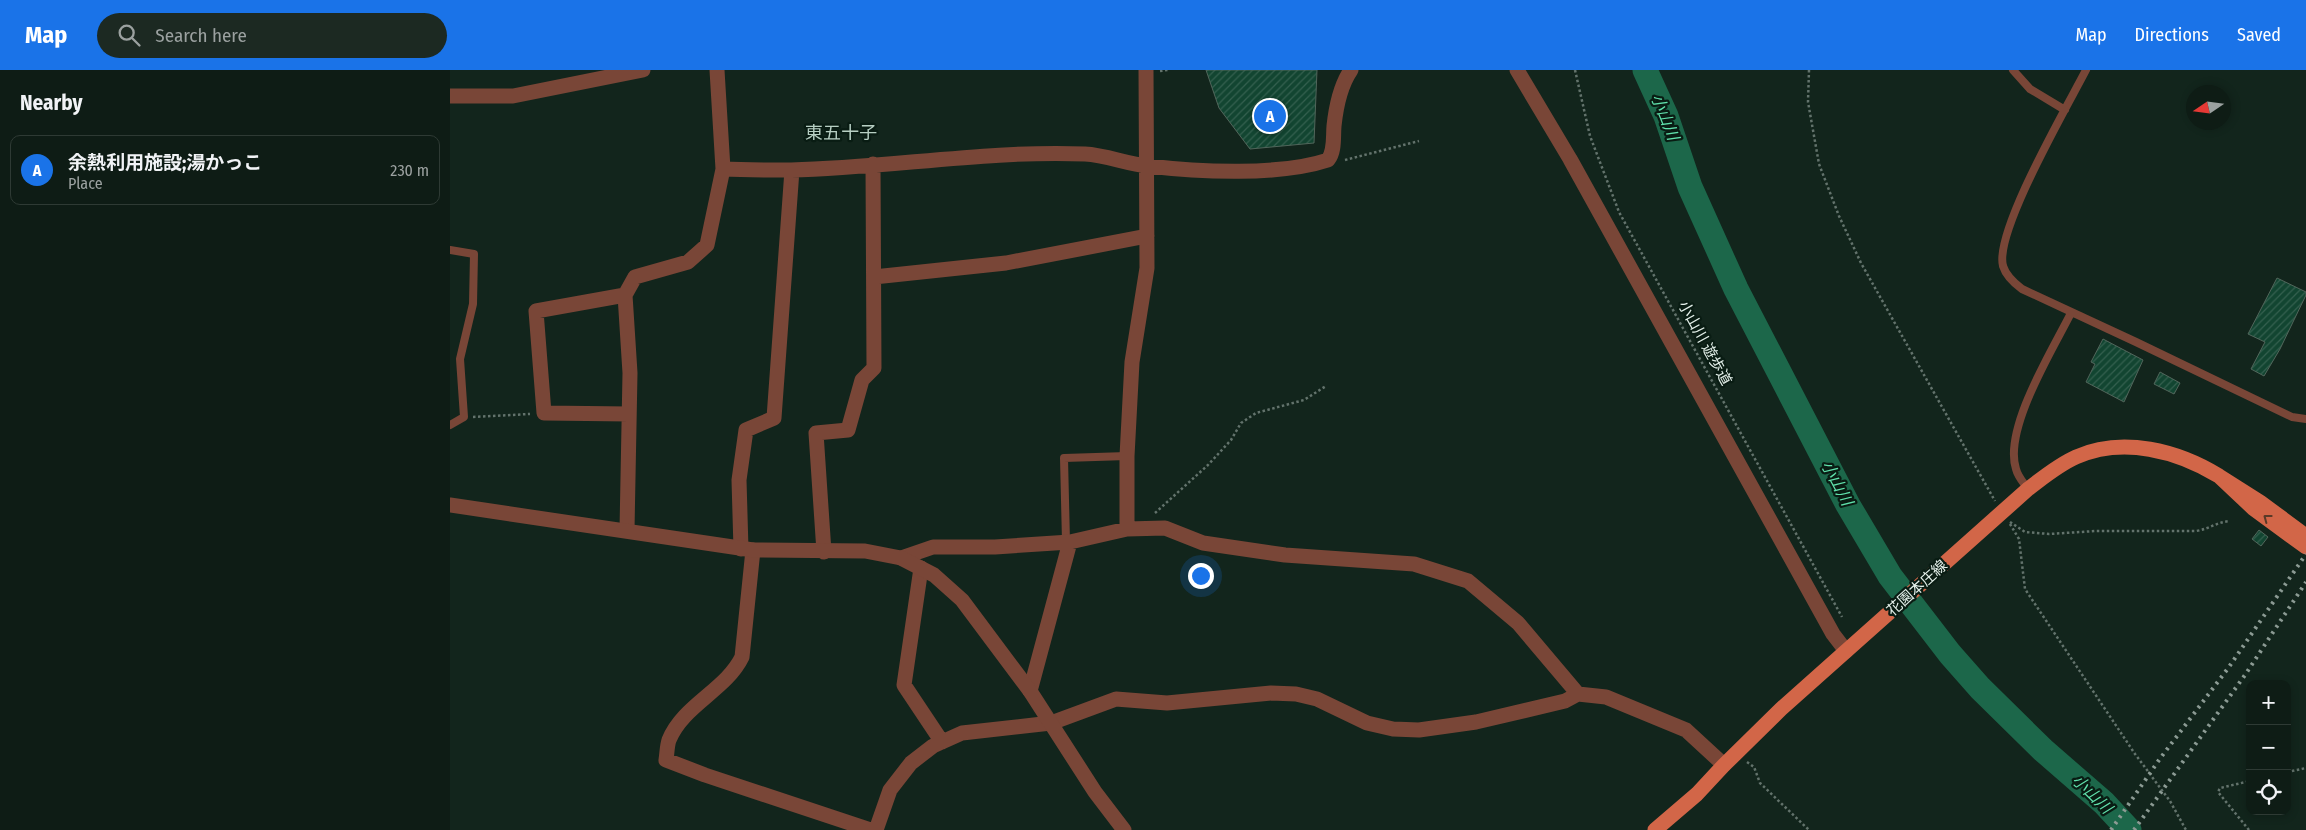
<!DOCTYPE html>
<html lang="en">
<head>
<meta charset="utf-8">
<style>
  body { margin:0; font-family:"Fira Sans Condensed","Noto Sans JP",sans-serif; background:#1c2922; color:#f1f3f6 }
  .controls { position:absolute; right:15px; bottom:15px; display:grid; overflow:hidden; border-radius:10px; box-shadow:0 2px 8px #0003 }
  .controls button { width:45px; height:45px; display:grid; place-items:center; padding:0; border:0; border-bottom:1px solid #2e3a34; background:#0e1c15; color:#f1f3f6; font:25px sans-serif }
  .compass { position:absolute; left:1736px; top:15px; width:45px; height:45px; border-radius:50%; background:#0e1c15; box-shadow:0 2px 8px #0003; rotate:257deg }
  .you { position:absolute; left:750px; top:505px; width:18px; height:18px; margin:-12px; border:4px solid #fff; border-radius:50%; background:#1a73e8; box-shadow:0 0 0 8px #1a73e833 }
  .badge { display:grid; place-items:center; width:32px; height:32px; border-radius:50%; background:#1a73e8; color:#fff; font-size:16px; font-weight:700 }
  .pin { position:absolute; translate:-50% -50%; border:2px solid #fff; box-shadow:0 1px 5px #0006 }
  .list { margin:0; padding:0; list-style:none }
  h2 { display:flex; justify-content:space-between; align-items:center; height:65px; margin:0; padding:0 20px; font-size:21px }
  h2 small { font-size:16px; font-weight:400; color:#9ba1a0 }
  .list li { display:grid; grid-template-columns:32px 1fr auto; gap:15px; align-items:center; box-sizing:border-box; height:70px; margin:0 10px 10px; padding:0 10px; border:1px solid #2e3a34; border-radius:10px }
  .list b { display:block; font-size:19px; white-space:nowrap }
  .list p { margin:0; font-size:16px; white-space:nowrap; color:#9ba1a0 }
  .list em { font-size:16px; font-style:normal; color:#9ba1a0 }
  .icon { flex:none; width:28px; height:28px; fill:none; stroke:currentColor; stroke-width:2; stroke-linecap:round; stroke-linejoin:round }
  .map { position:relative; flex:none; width:1856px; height:760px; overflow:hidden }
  header { display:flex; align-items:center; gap:30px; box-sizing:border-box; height:70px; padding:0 25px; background:#1a73e8; color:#fff }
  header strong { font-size:24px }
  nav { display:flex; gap:28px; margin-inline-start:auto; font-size:18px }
  .search { width:350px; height:45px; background:#1c2922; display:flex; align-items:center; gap:12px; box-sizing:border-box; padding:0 18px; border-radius:28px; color:#9ba1a0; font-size:19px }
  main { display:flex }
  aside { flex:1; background:#0e1c15 }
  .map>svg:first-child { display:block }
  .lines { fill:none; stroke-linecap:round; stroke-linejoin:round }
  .river { stroke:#1c674a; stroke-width:25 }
  .building { fill:url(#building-hatch); stroke:#51665b }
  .path { stroke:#63736c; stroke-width:2.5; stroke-dasharray:2.5 2.5; stroke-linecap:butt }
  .service { stroke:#794637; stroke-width:8 }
  .minor { stroke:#794637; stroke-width:15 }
  .tertiary { stroke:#794637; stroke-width:15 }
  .primary { stroke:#d26648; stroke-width:15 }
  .rail { stroke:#8c9b94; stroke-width:4; stroke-dasharray:2.5 5; stroke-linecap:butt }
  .oneway { stroke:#593a28 }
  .labels { text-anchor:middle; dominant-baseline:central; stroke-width:4.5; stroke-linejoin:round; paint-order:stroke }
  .street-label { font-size:15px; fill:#e4f0ea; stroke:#091c13 }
  .water-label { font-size:16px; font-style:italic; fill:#60e0ab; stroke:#091c13 }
  .quarter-label { font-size:18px; fill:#b7cfc3; stroke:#091c13 }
</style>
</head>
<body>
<header>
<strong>Map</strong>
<div class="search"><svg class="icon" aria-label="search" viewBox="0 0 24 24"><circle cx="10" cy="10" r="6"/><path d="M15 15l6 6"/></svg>Search here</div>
<nav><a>Map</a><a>Directions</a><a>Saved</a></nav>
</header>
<main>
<aside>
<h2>Nearby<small></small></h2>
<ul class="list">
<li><span class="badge">A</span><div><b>余熱利用施設;湯かっこ</b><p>Place</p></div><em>230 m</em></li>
</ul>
</aside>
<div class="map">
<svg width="1856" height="760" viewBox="0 0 1856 760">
  <defs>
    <pattern id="building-hatch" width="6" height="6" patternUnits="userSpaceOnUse" patternTransform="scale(1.25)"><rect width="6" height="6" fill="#124531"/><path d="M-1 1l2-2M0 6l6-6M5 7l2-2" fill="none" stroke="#34604f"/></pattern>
  </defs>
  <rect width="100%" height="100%" fill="#12251c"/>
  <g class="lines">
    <!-- river -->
    <path class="river" d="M1195,0L1216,46L1240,117L1286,219L1398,435L1440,506L1500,584L1530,618L1593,680L1654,733L1679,760"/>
  </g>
  <!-- building -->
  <path class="building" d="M756,0H867L864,73L800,79L769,38Z
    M1827,208L1856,222V225L1830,279L1814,306L1801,299L1815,272L1798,264Z
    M1653,269L1693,290L1674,332L1636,312L1645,294L1641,292Z
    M1710,302L1730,313L1724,324L1704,314Z
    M1809,460L1818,467L1811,476L1802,469Z"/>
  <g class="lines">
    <!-- path -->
    <path class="path" d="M1125,0L1140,66L1169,142L1392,547
      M1359,0L1358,32L1369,94L1389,146L1411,193L1545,431
      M710,1L718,0
      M895,90L969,71
      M23,347L80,344
      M705,443L758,395L781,370L791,353L806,343L854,330L876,316
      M1560,452L1575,462L1599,464L1646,461H1746C1759,459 1767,452 1780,451
      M1560,454L1569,469L1575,519L1685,684L1720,731L1736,760
      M1297,692L1304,697L1310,713L1359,760
      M1837,702L1856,698
      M1799,760L1768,722L1770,718L1800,711"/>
    <!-- service -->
    <path class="service" d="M1563,0L1580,19L1615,40
      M1636,0C1618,35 1544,162 1553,196C1556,206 1564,213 1572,219L1686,272L1842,347L1856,349
      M0,180L24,184L23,234L10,289L14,347L0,355
      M1578,419C1573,412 1568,407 1566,399C1553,359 1603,279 1621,243
      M616,472L614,388L677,386"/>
    <!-- minor -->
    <path class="minor" d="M0,26H63L193,0
      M273,99C295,100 318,100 341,100C439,98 536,80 635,84C656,85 677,94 698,96C749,102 830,106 878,90C885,81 883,67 884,56C886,37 890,16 901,0
      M424,207L556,193L697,166
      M175,225L86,241L94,343L179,344
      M677,459V386L682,292L697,198L696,0
      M177,460L180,303L175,225L185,207L238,192L257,175L273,99L267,0
      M291,479L289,410L296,360L324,348L342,100
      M303,480L292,587C276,620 233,635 219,670C217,676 217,684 216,690L255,705L421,760
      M374,482L366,363L398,360L412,310L424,298L423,94
      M451,488L483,477H545L620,472L677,459L715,458L753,473L835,485L964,494L1018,511L1068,553L1128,624L1156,627L1236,660L1274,695
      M471,498L454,615L492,672
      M580,621L620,472
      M426,760L440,720L461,693L483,676L512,663L601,653L666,629L717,633L821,623L846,624L867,629L917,653L943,659L969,660L1026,652L1115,631L1128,624"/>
    <!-- tertiary -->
    <path class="tertiary" d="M1067,0L1120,89L1383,564L1396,581
      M0,435L303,480L415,481L451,488L484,505L512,530L580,621L645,722L674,760"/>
    <!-- primary -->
    <path class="primary" d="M1856,466L1810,432L1769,406L1804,439L1856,477
      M1205,760L1247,724L1274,695L1331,639L1578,419C1594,407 1608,395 1626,387C1673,366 1728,381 1769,406"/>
    <!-- rail -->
    <path class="rail" d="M1661,760L1709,690L1779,597L1856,484
      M1684,760L1795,605L1856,512"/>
  </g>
  <!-- one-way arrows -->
  <defs><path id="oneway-chevron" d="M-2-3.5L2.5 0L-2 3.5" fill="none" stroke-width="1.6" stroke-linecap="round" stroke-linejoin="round" transform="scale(1.25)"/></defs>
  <use class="oneway" href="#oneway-chevron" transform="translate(1817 448) rotate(-143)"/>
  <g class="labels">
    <!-- street labels -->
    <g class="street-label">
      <text transform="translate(1255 273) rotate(61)">小山川 遊歩道</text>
      <text transform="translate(1467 518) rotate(-42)">花園本庄線</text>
    </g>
    <!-- water labels -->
    <g class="water-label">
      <text transform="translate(1215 47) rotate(68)">小山川</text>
      <text transform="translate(1387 413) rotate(62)">小山川</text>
      <text transform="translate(1642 724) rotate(44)">小山川</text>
    </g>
    <!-- quarter labels -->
    <g class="quarter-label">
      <text x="391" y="63">東五十子</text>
    </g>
  </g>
</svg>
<div class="controls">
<button>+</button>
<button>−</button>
<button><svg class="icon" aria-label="locate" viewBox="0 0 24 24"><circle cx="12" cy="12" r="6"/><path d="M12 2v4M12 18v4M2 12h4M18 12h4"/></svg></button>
</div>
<svg class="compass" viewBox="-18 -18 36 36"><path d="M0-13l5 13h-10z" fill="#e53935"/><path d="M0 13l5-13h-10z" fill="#9ba1a0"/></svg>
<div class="you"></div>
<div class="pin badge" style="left:820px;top:46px">A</div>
</div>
</main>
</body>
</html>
